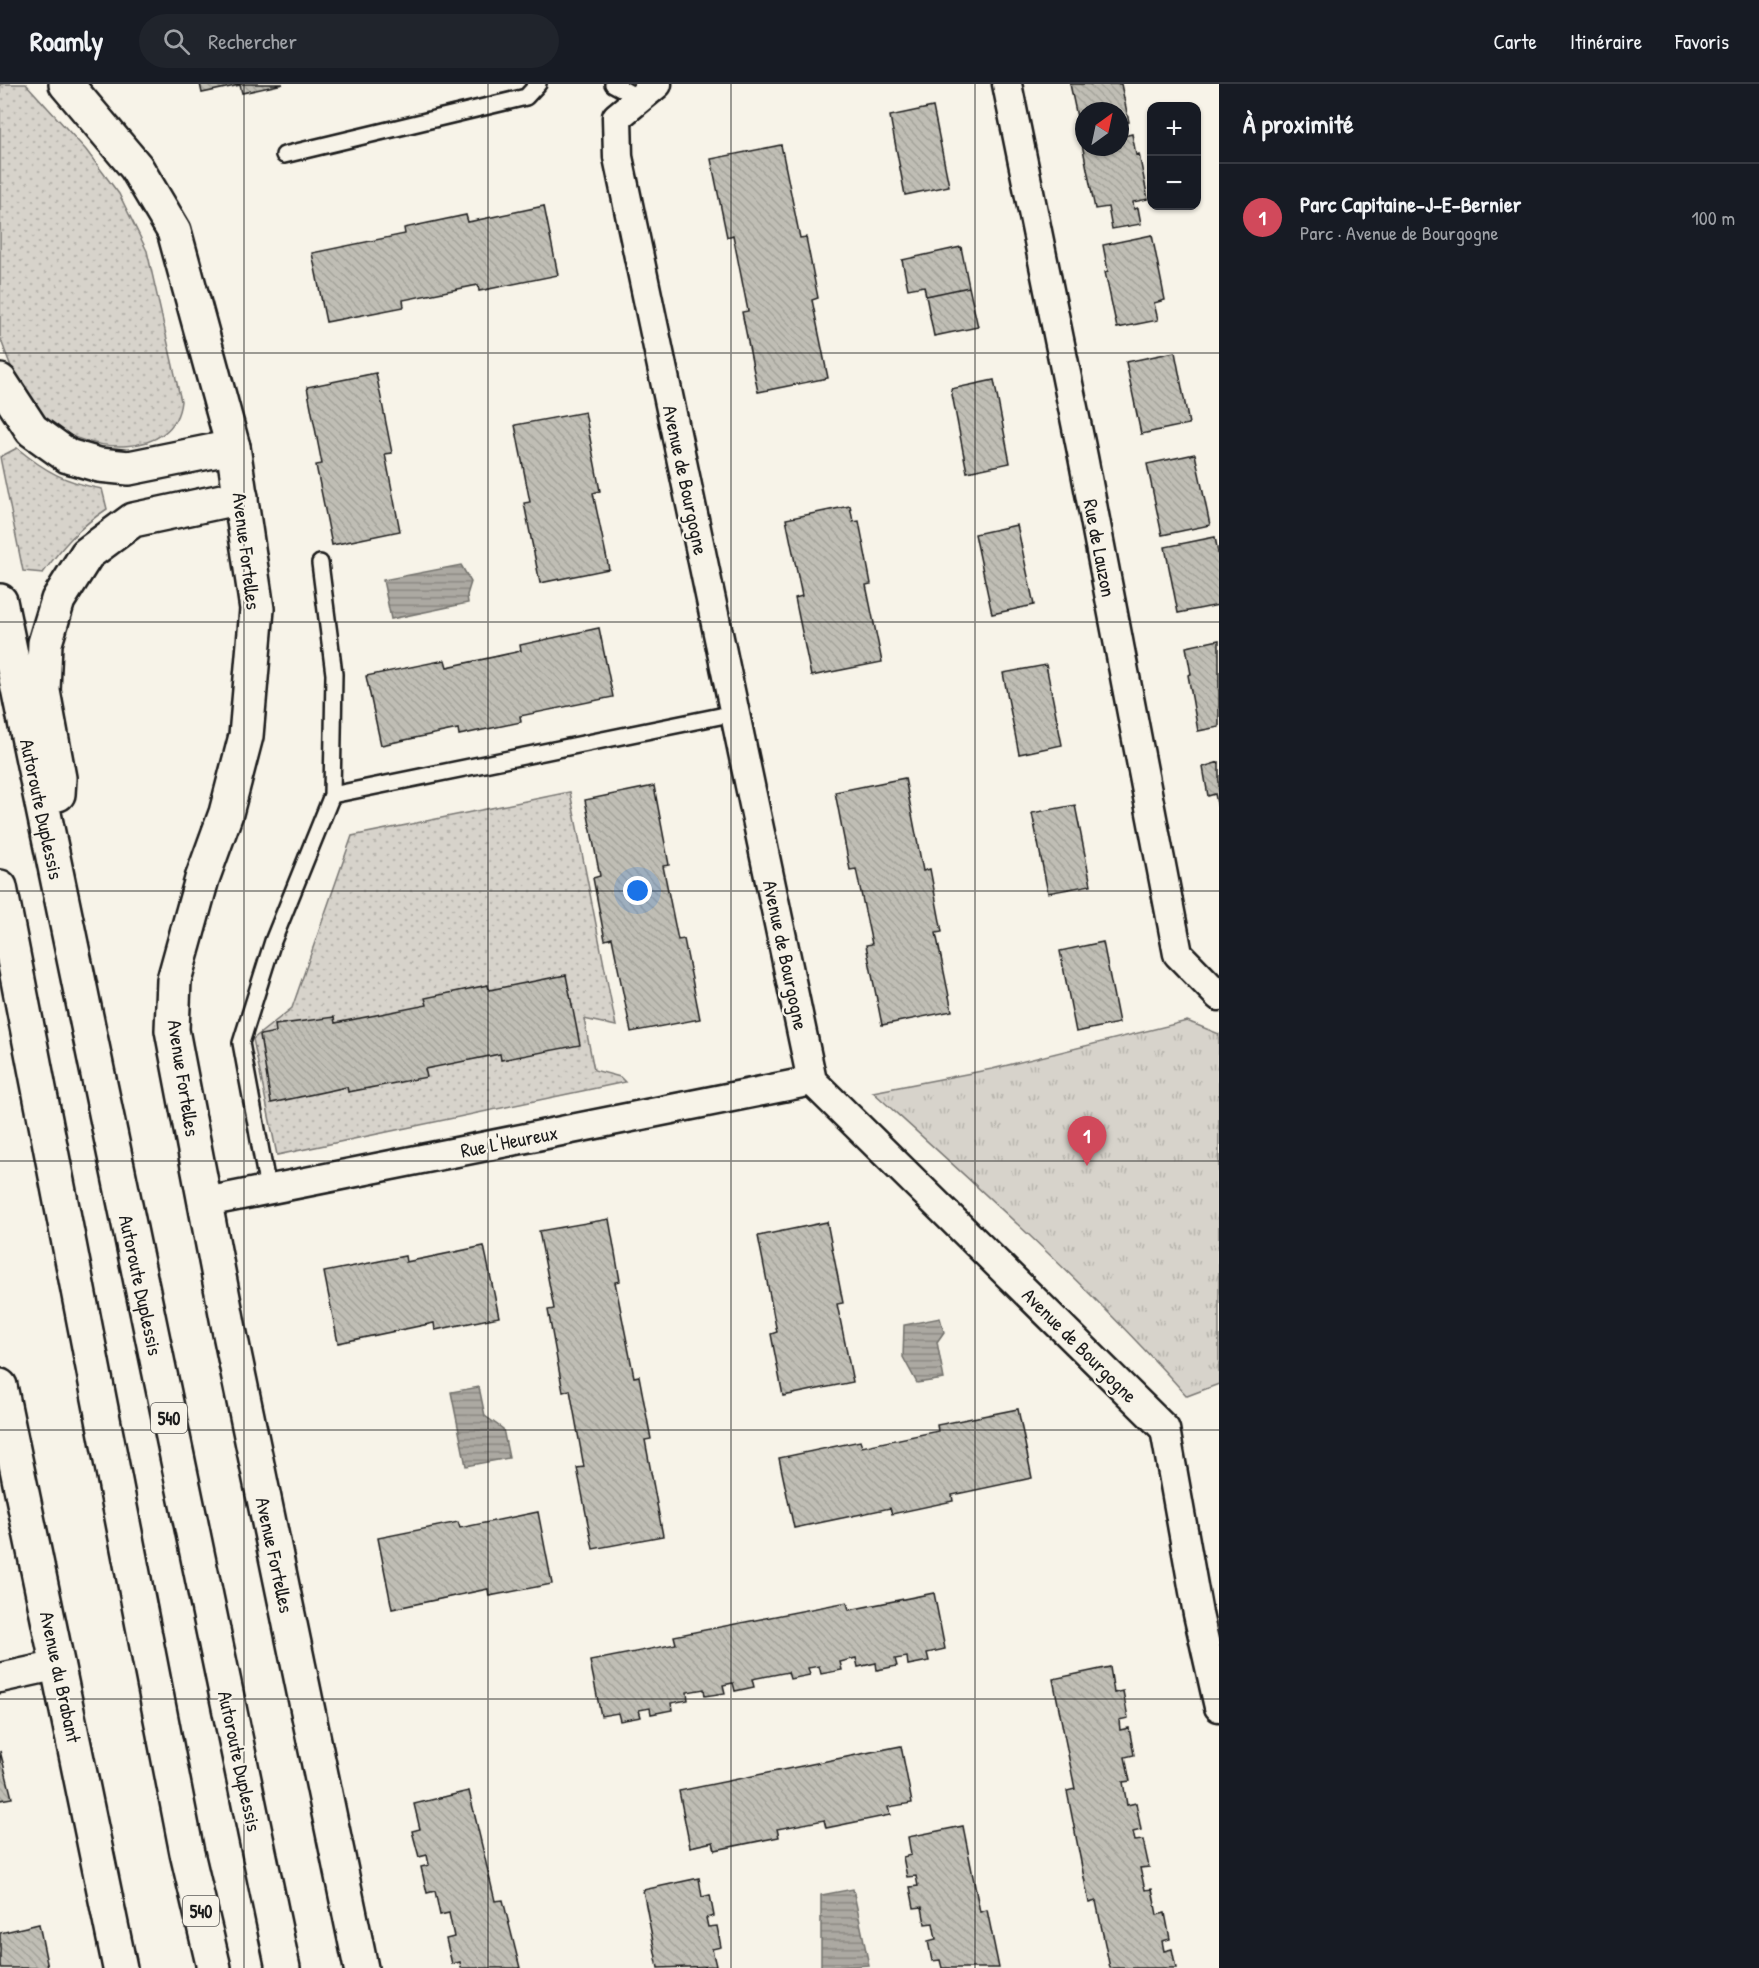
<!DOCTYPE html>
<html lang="fr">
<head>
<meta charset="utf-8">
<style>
  body { margin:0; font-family:"Patrick Hand",sans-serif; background:#20242c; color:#f1f3f6 }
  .controls { position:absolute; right:18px; top:18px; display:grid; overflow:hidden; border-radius:12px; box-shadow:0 2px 4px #0004 }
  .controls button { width:54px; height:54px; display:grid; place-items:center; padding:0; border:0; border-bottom:2px solid #363941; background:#171b24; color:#f1f3f6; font:30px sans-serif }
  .compass { position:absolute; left:1075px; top:18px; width:54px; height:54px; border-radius:50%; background:#171b24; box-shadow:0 2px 4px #0004; rotate:33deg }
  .you { position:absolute; left:638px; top:807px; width:21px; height:21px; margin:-15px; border:4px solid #fff; border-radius:50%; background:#1a73e8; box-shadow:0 0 0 9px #1a73e833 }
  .badge { display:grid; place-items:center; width:39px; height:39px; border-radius:50%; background:#d1495b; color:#fff; font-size:20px; font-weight:700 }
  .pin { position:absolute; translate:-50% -50px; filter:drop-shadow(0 2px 3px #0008) }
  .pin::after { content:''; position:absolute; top:32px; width:21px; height:18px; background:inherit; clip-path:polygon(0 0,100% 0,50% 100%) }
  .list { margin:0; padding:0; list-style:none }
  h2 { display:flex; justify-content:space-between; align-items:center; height:78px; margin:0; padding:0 24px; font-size:26px }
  h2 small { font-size:20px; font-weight:400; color:#9ea1a6 }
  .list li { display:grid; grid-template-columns:39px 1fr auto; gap:18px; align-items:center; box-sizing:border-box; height:108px; padding:0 24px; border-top:2px solid #363941 }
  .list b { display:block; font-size:22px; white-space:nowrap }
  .list p { margin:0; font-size:20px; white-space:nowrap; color:#9ea1a6 }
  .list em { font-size:20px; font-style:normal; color:#9ea1a6 }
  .icon { flex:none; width:33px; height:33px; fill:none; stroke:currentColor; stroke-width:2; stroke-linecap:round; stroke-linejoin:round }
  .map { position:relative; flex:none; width:1219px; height:1884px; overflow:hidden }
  header { display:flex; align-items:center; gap:36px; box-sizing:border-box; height:84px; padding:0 30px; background:#171b24; border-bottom:2px solid #363941 }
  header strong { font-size:28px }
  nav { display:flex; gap:33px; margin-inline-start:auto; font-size:21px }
  .search { width:420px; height:54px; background:#20242c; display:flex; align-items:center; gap:15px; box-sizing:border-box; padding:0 21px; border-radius:33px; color:#9ea1a6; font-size:22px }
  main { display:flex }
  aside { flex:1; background:#171b24 }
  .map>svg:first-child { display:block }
  .grass { fill:url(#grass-dots); stroke:#7a7874; stroke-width:1.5 }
  .park { fill:url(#park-tufts); stroke:#7a7874; stroke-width:1.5 }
  .water { fill:url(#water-rules); stroke:#72716c; stroke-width:1.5 }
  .building { fill:url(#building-back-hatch); stroke:#1c1c1c; stroke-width:1.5 }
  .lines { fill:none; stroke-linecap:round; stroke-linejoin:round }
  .service-casing { stroke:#1c1c1c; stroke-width:20 }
  .minor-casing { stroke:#1c1c1c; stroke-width:33 }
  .tertiary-casing { stroke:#1c1c1c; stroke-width:38 }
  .motorway-casing { stroke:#1c1c1c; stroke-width:38 }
  .service { stroke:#f7f3e8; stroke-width:15 }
  .minor { stroke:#f7f3e8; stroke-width:28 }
  .tertiary { stroke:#f7f3e8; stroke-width:33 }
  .motorway { stroke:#f7f3e8; stroke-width:33 }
  .grid { fill:none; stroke:#1c1c1c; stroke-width:1.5; stroke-opacity:0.55 }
  .labels { text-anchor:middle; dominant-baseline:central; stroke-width:4.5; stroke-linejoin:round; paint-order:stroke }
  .shield { fill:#f7f3e8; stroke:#5e5c59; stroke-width:1.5 }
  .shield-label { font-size:18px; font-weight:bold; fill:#1c1c1c }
  .street-label { font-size:20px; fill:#1c1c1c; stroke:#f7f3e8 }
</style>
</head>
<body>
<header>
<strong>Roamly</strong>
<div class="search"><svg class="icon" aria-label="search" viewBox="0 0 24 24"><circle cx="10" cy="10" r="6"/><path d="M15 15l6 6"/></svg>Rechercher</div>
<nav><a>Carte</a><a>Itinéraire</a><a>Favoris</a></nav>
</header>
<main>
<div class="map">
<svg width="1219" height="1884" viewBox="0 0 1219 1884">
  <defs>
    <pattern id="grass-dots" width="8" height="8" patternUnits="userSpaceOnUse" patternTransform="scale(1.5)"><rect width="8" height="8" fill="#d7d3cb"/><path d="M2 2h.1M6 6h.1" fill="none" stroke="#b8b5ae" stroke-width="1.8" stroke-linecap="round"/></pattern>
    <pattern id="park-tufts" width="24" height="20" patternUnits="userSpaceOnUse" patternTransform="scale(1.5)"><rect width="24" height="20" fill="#d7d3cb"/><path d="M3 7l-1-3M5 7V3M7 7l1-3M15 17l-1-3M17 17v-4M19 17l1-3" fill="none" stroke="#b8b5ae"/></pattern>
    <pattern id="water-rules" width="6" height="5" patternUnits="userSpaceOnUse" patternTransform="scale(1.5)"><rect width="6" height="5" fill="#aca9a2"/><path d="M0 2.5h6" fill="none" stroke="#8b8983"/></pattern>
    <pattern id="building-back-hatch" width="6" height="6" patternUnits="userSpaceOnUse" patternTransform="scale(1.5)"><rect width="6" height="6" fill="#c0beb5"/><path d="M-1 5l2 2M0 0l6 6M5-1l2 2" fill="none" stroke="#a4a39b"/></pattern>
  </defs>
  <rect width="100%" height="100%" fill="#f7f3e8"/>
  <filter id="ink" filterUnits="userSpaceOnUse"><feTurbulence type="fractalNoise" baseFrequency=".0167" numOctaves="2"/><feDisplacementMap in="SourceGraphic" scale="12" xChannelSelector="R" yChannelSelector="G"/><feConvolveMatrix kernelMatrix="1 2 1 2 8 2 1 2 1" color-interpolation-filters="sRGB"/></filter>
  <g filter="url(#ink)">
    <!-- grass -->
    <path class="grass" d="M0,0H26L86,66L119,110L147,167L181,317C175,377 86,369 50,339C23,317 11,285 0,253Z
      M17,364C46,388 65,398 102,405L107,425C79,443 62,463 43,489L23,487L0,373Z
      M570,708L616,942L584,935L594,986L620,993L625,998L277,1071L253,955L292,924L352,752Z"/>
    <!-- park -->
    <path class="park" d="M1187,937L1219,950V1300L1187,1312C1090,1203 981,1106 873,1008L992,985Z"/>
    <!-- water -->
    <path class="water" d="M461,481L471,498L467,511L468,519L391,535L383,496Z
      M940,1234L944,1248L937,1258L944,1295L917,1299L903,1273L904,1241Z
      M479,1303L485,1332L503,1345L509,1374L466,1382L451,1308Z
      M853,1805L869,1881L819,1884L821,1882V1811Z"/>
    <!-- building -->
    <path class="building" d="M200,0H283L242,9L240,1L202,9Z
      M1070,0H1121L1129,38L1120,39V27H1084V46L1080,47Z
      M933,23L949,102L905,111L890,32Z
      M1132,50L1136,71L1139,70L1148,115L1133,118L1134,125L1138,124L1141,140L1112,145L1108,123L1095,125L1082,60L1084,63H1120V53Z
      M781,61L800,154L806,153L818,214L812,216L828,294L758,308L742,228L748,227L733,151L727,153L711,75Z
      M544,122L558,191L479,207L478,201L403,216L404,223L326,238L312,169L405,150L404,144L466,131L468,138Z
      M1152,151L1165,216L1154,219L1158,236L1117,244L1105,188L1108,187L1103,161Z
      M961,163L969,203L926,212L924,202L908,205L902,176Z
      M969,203L978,243L934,252L926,212Z
      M1175,268L1189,340L1141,350L1126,278Z
      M376,289L392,369L385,370L400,447L332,461L316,381L322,380L307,303Z
      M994,296L1010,379L967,388L951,305Z
      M585,328L600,407L593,409L609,485L540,499L524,419L530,418L515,341Z
      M1195,370L1210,441L1162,451L1147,380Z
      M850,422L853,438L859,437L871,500L866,501L882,578L811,592L795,514L802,512L786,435Z
      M1017,441L1034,521L992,530L975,450Z
      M1215,453L1219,474V521L1178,529L1165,463Z
      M599,544L613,613L520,632L521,638L459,651L458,645L381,661L366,592L445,576L447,583L521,567L520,561Z
      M1219,556V643L1198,647L1188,591L1191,590L1186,563Z
      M1046,581L1062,661L1019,670L1003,589Z
      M1219,678V729L1215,710L1208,712L1203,683Z
      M905,694L923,787L930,785L942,848L936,849L952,927L882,941L866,861L872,860L856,785L850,786L835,708Z
      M654,702L669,781L663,782L678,856L684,855L700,935L631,948L612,854L605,856L593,794L600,792L585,716Z
      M1075,721L1091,801L1048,809L1032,729Z
      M1103,858L1119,939L1076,948L1060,867Z
      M566,891L580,961L501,976L500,970L425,985L427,993L348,1008L347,1003L271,1019L260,951L276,948L275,941L334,933L335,939L427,921L425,914L488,901L489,906Z
      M609,1135L620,1197L615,1198L634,1293L639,1292L651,1355L645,1356L663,1452L593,1465L577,1384L584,1383L570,1306L563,1308L548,1226L554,1225L539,1147Z
      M827,1138L843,1219L837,1220L853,1298L783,1312L771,1250L777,1248L758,1152Z
      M484,1162L499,1233L435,1246L434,1239L338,1259L324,1188L405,1172L406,1178Z
      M1018,1325L1032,1394L952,1411L953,1417L892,1430L890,1424L794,1444L779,1374L860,1357L862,1363L938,1347L937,1341Z
      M538,1428L552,1500L489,1512L488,1505L392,1525L378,1454L458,1438L460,1444Z
      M934,1509L945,1565L927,1569L929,1577L908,1581L907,1573L895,1575L897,1582L877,1586L876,1579L858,1583L856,1574L840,1578L842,1586L821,1590L819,1582L808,1584L810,1591L790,1595L788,1588L752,1595L754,1603L735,1607L733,1599L723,1601L725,1609L705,1612L704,1605L687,1608L688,1616L671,1619L672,1626L651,1630L650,1624L639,1626L641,1633L620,1637L618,1629L601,1632L590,1577L676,1560L674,1552L847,1518L849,1526Z
      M1110,1583L1114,1609L1123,1607L1128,1634L1119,1636L1120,1646L1129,1644L1134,1671L1125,1673L1130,1697L1123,1698L1127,1721L1136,1719L1141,1746L1133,1748L1135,1757L1143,1756L1149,1783L1140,1784L1145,1806L1152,1805L1157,1831L1165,1829L1170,1855L1162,1857L1164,1867L1172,1865L1176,1884H1110L1096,1817L1089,1819L1067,1707L1075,1705L1053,1595Z
      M901,1662L912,1719L888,1723L890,1731L826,1744L824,1736L777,1745L779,1753L715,1766L713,1758L690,1763L679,1707Z
      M0,1667L12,1714L0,1716Z
      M469,1707L495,1817L503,1816L520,1884H461L460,1878L452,1880L446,1855L454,1853L449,1829L440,1831L435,1807L427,1809L421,1783L429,1781L427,1771L419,1773L412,1747L420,1745L414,1720Z
      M963,1742L980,1828L987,1826L999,1884H942L940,1876L932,1877L928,1857L936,1855L933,1839L925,1840L922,1823L914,1824L910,1803L918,1802L916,1792L907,1793L903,1773L911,1771L908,1753Z
      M699,1794L702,1813L710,1811L714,1832L706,1834L708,1843L717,1842L721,1863L712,1865L716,1882L658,1884L643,1806Z
      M39,1840L48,1884H0V1849Z"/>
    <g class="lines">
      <defs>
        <path id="service" d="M613,0L639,14
          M284,71L526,13L538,0
          M320,479L334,590L332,711
          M268,1105L241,959L273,857L332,711L735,629"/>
        <path id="minor" d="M657,0L617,33L618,73L812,997L1165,1345L1198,1530L1219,1623
          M1007,0L1083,373L1178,870L1219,912
          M206,1118L812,997
          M0,1594L59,1581"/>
        <path id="tertiary" d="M66,0L136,83L174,147L233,363L257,525L246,652L226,729L202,795L174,896L172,946L229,1245L361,1884
          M0,1302L120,1884"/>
        <path id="motorway" d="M0,297L32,346L68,372L99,381L129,384L233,363
          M0,517L283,1884
          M58,710L59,694L43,607L45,559L58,516L87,470L133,436L241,413
          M0,803L187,1769L214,1884"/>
      </defs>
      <!-- service casing -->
      <use href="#service" class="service-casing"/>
      <!-- minor casing -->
      <use href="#minor" class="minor-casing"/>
      <!-- tertiary casing -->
      <use href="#tertiary" class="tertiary-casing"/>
      <!-- motorway casing -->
      <use href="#motorway" class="motorway-casing"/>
      <!-- service -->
      <use href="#service" class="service"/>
      <!-- minor -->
      <use href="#minor" class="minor"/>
      <!-- tertiary -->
      <use href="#tertiary" class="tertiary"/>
      <!-- motorway -->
      <use href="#motorway" class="motorway"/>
    </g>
  </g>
  <!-- grid -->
  <path class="grid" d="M244,0V1884M488,0V1884M731,0V1884M975,0V1884M0,269H1219M0,538H1219M0,807H1219M0,1077H1219M0,1346H1219M0,1615H1219"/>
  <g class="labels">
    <!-- shield labels -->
    <g class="shield">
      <rect x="151" y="1319" width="36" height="30" rx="4.5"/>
      <rect x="183" y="1812" width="36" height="30" rx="4.5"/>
    </g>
    <g class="shield-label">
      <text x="169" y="1334">540</text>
      <text x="201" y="1827">540</text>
    </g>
    <!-- street labels -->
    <g class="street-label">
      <text transform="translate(686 396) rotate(78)">Avenue de Bourgogne</text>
      <text transform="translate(1100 464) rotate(79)">Rue de Lauzon</text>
      <text transform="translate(247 467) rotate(83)">Avenue Fortelles</text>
      <text transform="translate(42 725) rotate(78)">Autoroute Duplessis</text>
      <text transform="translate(786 871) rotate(78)">Avenue de Bourgogne</text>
      <text transform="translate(184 994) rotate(81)">Avenue Fortelles</text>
      <text transform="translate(509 1057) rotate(-11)">Rue L'Heureux</text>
      <text transform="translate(141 1201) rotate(78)">Autoroute Duplessis</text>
      <text transform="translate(1080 1261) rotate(45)">Avenue de Bourgogne</text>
      <text transform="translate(275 1471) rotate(78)">Avenue Fortelles</text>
      <text transform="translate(61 1593) rotate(78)">Avenue du Brabant</text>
      <text transform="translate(240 1677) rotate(78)">Autoroute Duplessis</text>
    </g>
  </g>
</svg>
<div class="controls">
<button>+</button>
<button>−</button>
</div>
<svg class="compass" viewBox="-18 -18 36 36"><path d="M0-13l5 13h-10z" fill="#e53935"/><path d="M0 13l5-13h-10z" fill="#9ea1a6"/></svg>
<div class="you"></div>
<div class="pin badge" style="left:1087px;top:1082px">1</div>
</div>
<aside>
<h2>À proximité<small></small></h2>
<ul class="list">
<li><span class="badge">1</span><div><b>Parc Capitaine-J-E-Bernier</b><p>Parc · Avenue de Bourgogne</p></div><em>100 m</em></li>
</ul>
</aside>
</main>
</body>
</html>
